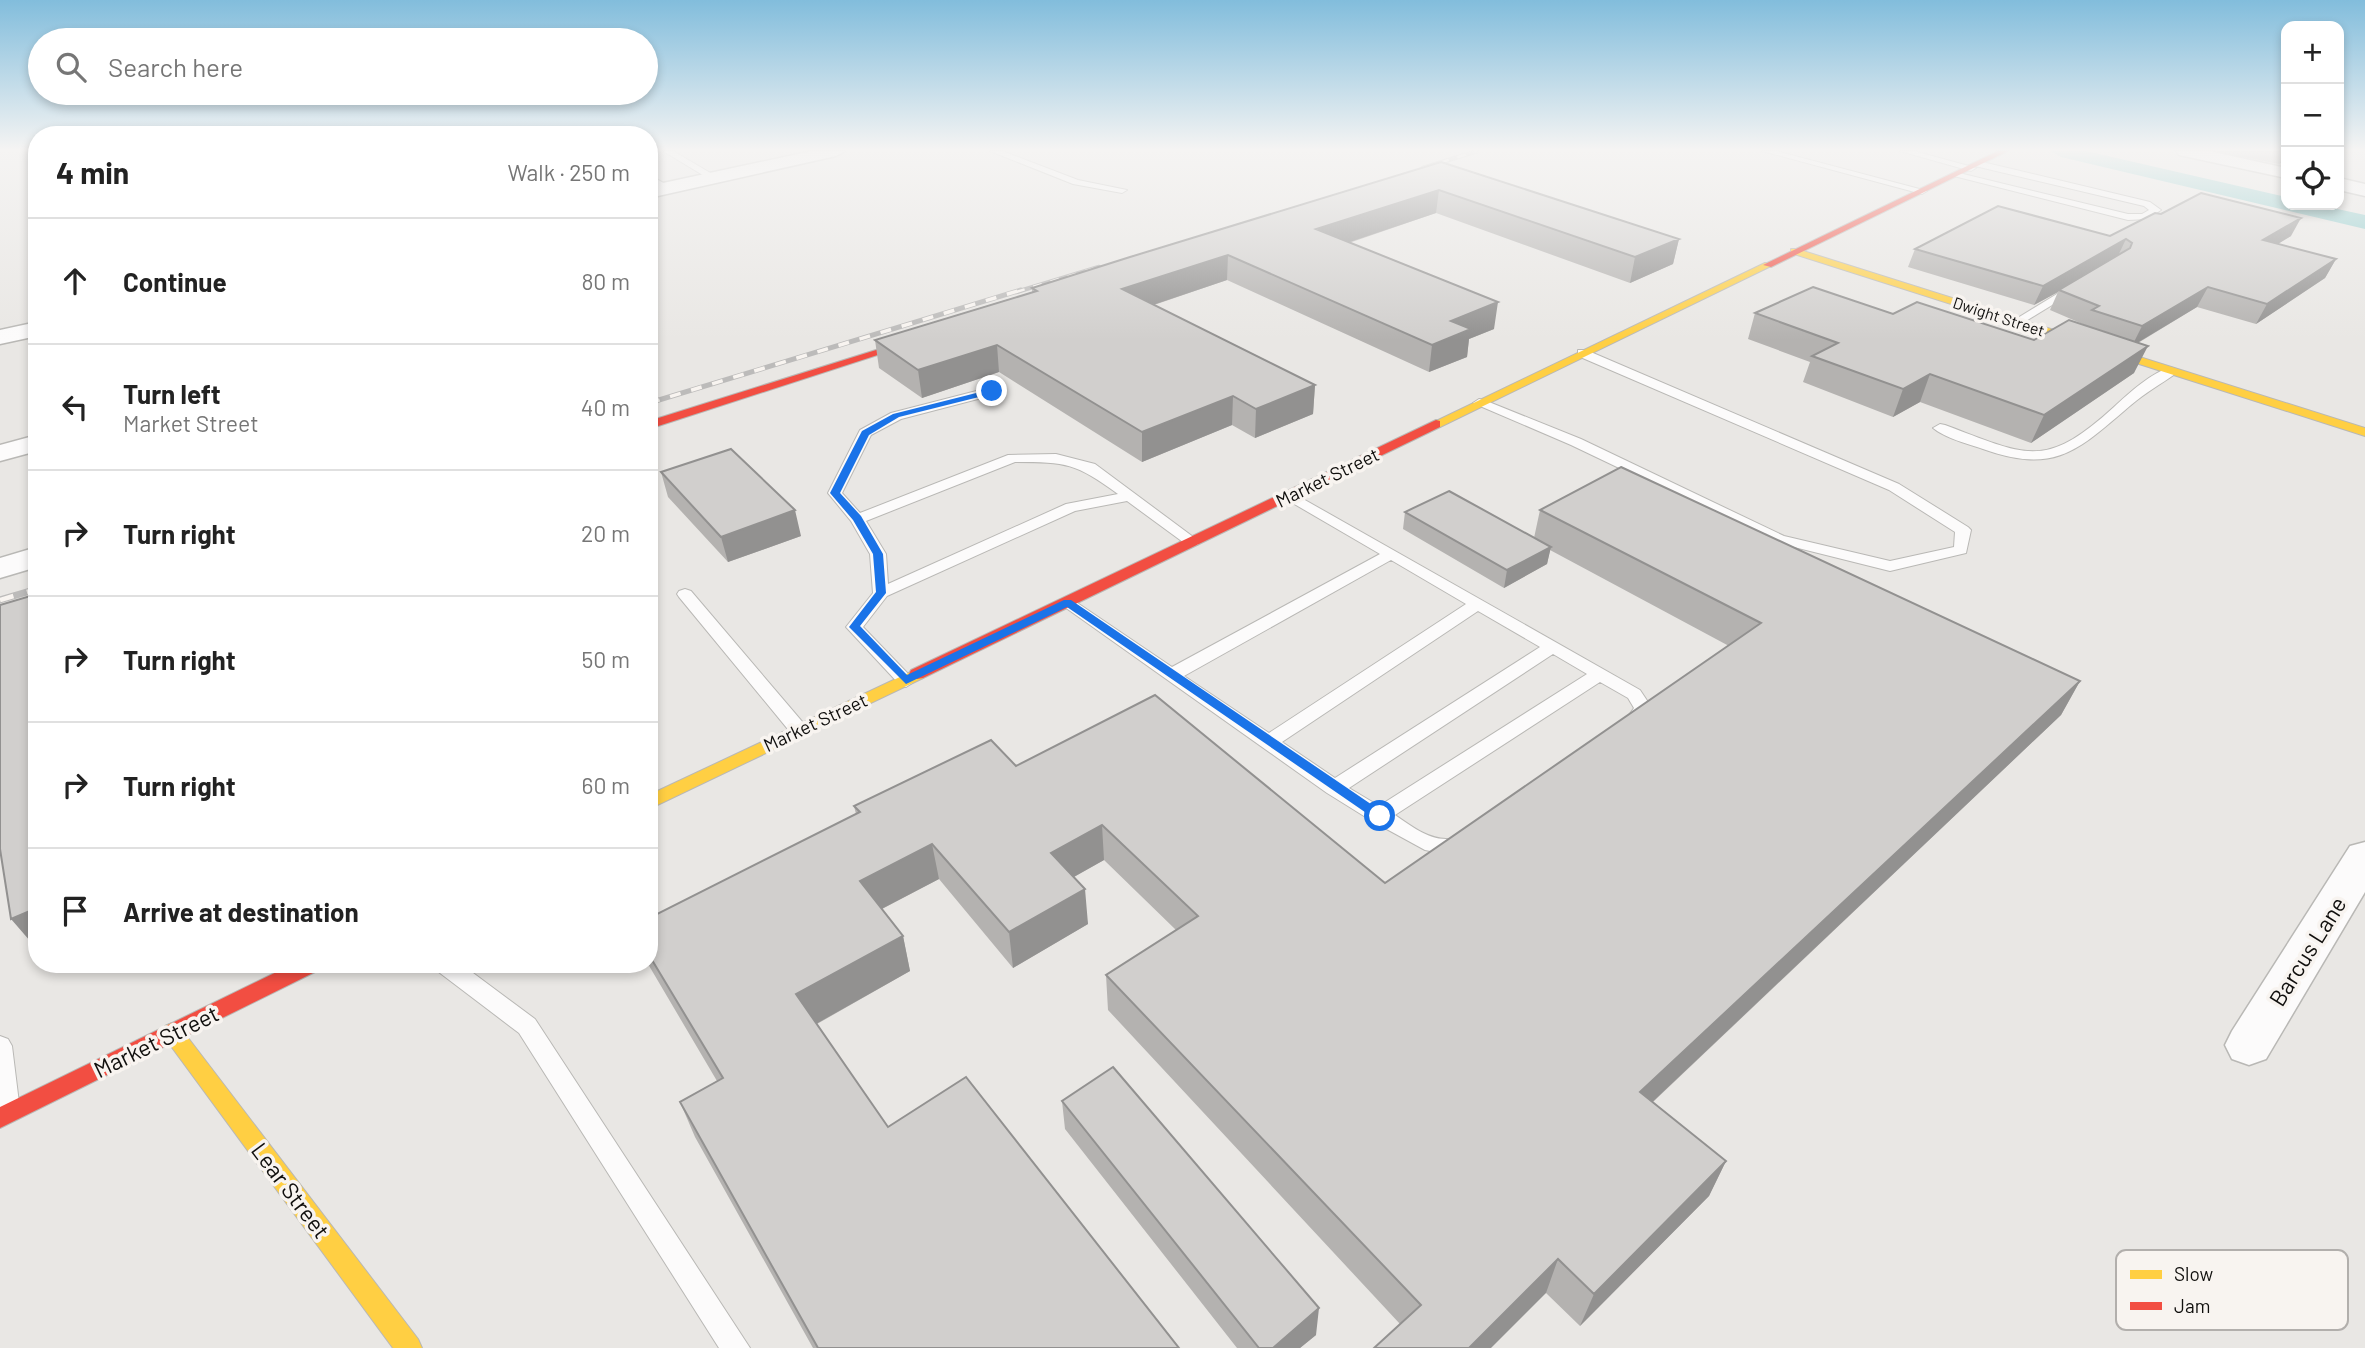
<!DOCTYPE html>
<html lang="en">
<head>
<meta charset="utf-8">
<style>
  body { margin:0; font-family:Barlow,sans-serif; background:#f6f6f6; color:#222 }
  .controls { position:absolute; right:21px; top:21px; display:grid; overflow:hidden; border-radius:14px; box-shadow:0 4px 10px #0003 }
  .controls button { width:63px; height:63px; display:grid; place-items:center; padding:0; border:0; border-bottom:2px solid #e0e0e0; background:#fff; color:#222; font:35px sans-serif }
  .stop { position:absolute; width:21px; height:21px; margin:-16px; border:5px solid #1a73e8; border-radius:50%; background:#fff }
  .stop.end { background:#1a73e8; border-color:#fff; box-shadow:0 2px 7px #0008 }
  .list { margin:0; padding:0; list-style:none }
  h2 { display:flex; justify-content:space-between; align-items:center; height:91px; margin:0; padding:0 28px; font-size:30px }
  h2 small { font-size:23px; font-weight:400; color:#767676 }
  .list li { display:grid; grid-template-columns:46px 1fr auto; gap:21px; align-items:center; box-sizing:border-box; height:126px; padding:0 28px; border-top:2px solid #e0e0e0 }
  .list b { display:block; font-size:26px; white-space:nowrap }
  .list p { margin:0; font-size:23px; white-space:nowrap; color:#767676 }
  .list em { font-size:23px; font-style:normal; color:#767676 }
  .icon { flex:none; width:38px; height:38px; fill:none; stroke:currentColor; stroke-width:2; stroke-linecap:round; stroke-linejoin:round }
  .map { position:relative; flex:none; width:2365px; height:1348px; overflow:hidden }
  .search { position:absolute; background:#fff; box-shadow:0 4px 10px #0003; left:28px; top:28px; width:630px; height:77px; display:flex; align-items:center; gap:18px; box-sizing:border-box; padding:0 24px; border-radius:38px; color:#767676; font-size:26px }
  .panel { position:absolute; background:#fff; box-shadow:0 4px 10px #0003; left:28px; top:126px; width:630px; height:847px; border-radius:28px }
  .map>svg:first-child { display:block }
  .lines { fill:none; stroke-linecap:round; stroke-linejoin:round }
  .canal { fill:#8acaca; fill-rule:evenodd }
  .lane-casing { stroke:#b9b8b5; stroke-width:2 }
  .street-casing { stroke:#b9b8b5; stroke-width:3 }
  .slow-casing { stroke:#b9b8b5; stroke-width:2 }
  .jam-casing { stroke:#b9b8b5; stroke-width:2 }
  .lane { fill:#fcfbfb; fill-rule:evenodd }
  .street { fill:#fcfbfb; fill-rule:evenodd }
  .slow { fill:#ffcf43; fill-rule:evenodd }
  .jam { fill:#f24e42; fill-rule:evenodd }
  .rail-far2-casing { stroke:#bcbbba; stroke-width:4.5 }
  .rail-far1-casing { stroke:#bcbbba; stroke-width:5 }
  .rail-casing { stroke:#bcbbba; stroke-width:7 }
  .rail-far2 { stroke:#f8f4f0; stroke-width:2.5; stroke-dasharray:9; stroke-linecap:butt }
  .rail-far1 { stroke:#f8f4f0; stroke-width:3.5; stroke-dasharray:11; stroke-linecap:butt }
  .rail { stroke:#f8f4f0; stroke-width:4.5; stroke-dasharray:14; stroke-linecap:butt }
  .wall { fill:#b4b2b0 }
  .shaded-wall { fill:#929190 }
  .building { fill:#d1cfcd; stroke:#929190; stroke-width:2 }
  .route { fill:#1a73e8 }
  .labels { text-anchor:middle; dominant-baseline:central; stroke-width:7; stroke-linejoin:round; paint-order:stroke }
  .far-street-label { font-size:16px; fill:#100f0d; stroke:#f8f4f0 }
  .street-label { font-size:19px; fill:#100f0d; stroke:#f8f4f0 }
  .near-street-label { font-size:23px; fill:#100f0d; stroke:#f8f4f0 }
  .key { fill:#f8f4f0; stroke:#b2afac; stroke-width:2 }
  .key-label { font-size:19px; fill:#100f0d }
</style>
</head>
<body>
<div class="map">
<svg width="2365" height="1348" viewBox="0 0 2365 1348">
  <rect width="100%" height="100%" fill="#e9e7e4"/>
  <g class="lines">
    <!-- canal -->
    <path class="canal" d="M2051,151H2086L2286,197V205H2319L2365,215V229L2061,157Z"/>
    <defs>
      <path id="lane" d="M663,151H673L719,178L711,180Z
        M990,151H1002L1078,180L1127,190L1122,193L1073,184Z
        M1762,151H1776L1927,191L1922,194Z
        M1900,151H1914L1976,168L1971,171Z
        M1978,161L2150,202L2161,210L2147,219L2128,220L1950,175L1955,172L2128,214H2142L2149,210L2144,206L1975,166Z
        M649,175L669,186L671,188L663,190L649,182Z
        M2070,286L2080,288L2021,324L2011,322Z
        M1578,350H1586L1899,484L1968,527L1971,530L1966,553L1890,571L1774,542L1571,445L1473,403L1479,399L1484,400L1581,439L1784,536L1890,561L1954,547L1955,532L1889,490L1578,356Z
        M2171,367L2177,371L2175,374C2161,384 2145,393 2131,405C2078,450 2056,475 1983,449C1968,444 1945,438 1933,428L1940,424L1945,425C2026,455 2044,471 2114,407C2129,393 2151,373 2171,367Z
        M992,387L997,388V394L901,419L871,435L842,493L860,513L1008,455L1056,454L1095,464L1200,542L1197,545H1187L1127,501L1075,511L887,596L863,627L915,681L906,687L900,685L846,627L873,593L870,554L851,521L828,493L860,430L891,413ZM1015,462C1067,462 1075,463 1118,494L1066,504L888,584L886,554L866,521Z
        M1289,491L1640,690L1652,708L1637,729H1625L1622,725L1634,708L1628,698L1600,682L1395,815C1410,825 1427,839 1446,839C1455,840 1461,837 1469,840L1472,845L1469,850L1446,854L1425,850L1372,821L1327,793L1059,603L1061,600H1073L1172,667L1380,554L1284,498L1282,495ZM1391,560L1466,604L1269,733L1184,676ZM1478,611L1540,647L1335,778L1282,742ZM1553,654L1587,674L1379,806L1349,788Z
        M685,589L691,591L805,725L807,729L805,733H791L679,597L677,594L679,591Z
        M433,964H461L535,1019L750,1348H719L519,1033L436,970Z
        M0,1036L8,1039L12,1046L20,1111L17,1119L8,1122L0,1119Z"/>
      <path id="street" d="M812,151H845L836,156L649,198V186Z
        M2176,151H2209L2286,168V178L2179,155Z
        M2339,178L2365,184V196L2339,190Z
        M37,322V336L0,344V330Z
        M37,435V451L0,461V445Z
        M37,547V567L0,578V558Z
        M2365,842V892L2266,1059L2249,1065L2232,1059L2225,1045L2232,1031L2350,846Z"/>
      <path id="slow" d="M1791,249H1797L2365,428V436L1791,253Z
        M1765,263L1773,265L1440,427H1432L1430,424Z
        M917,669L925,674L923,678L649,809V795Z
        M172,1023L179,1026L418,1339L422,1348H393L165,1038L161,1032L165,1026Z"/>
      <path id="jam" d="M1998,151H2008L1771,267L1763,265Z
        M924,335L933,337L649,429V421Z
        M1436,420L1440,421V427L923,678L917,679L909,674L911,670Z
        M293,964H322L319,970L0,1128V1107Z"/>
    </defs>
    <!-- lane casing -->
    <use href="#lane" class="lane-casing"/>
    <!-- street casing -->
    <use href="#street" class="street-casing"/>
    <!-- slow casing -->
    <use href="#slow" class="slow-casing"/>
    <!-- jam casing -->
    <use href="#jam" class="jam-casing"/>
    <!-- lane -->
    <use href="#lane" class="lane"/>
    <!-- street -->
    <use href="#street" class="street"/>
    <!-- slow -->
    <use href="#slow" class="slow"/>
    <!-- jam -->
    <use href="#jam" class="jam"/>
    <defs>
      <path id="rail-far2" d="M1423,168L1477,151
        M1016,292L1099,267"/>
      <path id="rail-far1" d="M649,403L1021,290"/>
      <path id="rail" d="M0,600L37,589"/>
    </defs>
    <!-- rail-far2 casing -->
    <use href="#rail-far2" class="rail-far2-casing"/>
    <!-- rail-far1 casing -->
    <use href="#rail-far1" class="rail-far1-casing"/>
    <!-- rail casing -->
    <use href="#rail" class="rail-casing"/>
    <!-- rail-far2 -->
    <use href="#rail-far2" class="rail-far2"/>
    <!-- rail-far1 -->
    <use href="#rail-far1" class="rail-far1"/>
    <!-- rail -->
    <use href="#rail" class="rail"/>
  </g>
  <!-- wall -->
  <path class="wall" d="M2211,151H2286L2279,164Z
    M1441,162L1679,239L1673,264L1630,283L1436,213L1349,243L1494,329L1469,339L1467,357L1429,372L1227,280L1154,305L1315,385L1313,414L1255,438L1232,425L1142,462L999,372L922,398L879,368L875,340L1032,292V288Z
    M2110,236H2291L2278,244L2336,259L2325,278L2256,324L2197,307L2138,343L2134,373L2031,443L1920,402L1893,417L1803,382L1810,362L1748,339L1755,313L1893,314L2034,340L2085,325L2050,310L2058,292L2034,305L1908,267L1915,249Z
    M661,472L801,536L728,562L668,497Z
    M1540,510L2080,681L2061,715L1653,1102L1726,1161L1709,1196L1580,1326L1546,1293L1400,1324L1108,1010L1106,975L1176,930L1104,860L1074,877L1088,924L1013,968L939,879L882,909L903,936L910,971L817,1024L888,1127L1179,1348H813L695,1137L680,1102L717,1081L648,964H649V918L856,814L854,806L1016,766L1385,883L1729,646L1550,550L1547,564L1504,588L1403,529L1405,512L1534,538Z
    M1062,1101L1316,1335L1300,1348H1237L1065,1129Z"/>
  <!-- shaded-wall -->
  <path class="shaded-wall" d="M2286,151V160L2279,164Z
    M1439,190L1436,213L1314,254L1316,229Z
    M2301,218L2291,236L2253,259L2263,240Z
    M1679,239L1673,264L1630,283L1635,257Z
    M2126,239L2117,258L2059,290L2058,292L2034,305L2043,286Z
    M1228,255L1227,280L1123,315L1122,289Z
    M2336,259L2325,278L2256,324L2267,304Z
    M2208,287L2197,307L2132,346L2142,326Z
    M1498,302L1494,329L1469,339L1467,357L1429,372L1432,345L1451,321Z
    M997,345L999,372L922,398L918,370Z
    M2148,346L2134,373L2031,443L2044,415Z
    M1930,374L1920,402L1893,417L1903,389Z
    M1315,385L1313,414L1255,438L1256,409Z
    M1233,396L1232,425L1142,462V432Z
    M795,510L801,536L728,562L721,537Z
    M1551,547L1547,564L1504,588L1507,570Z
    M649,565L657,590L649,593Z
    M2080,681L2061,715L1627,1126L1640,1092Z
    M1102,825L1104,860L1054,888L1051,853Z
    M932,844L939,879L868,916L860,881Z
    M1085,889L1088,924L1013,968L1009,932Z
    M37,908V949L11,919Z
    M903,936L910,971L807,1029L796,994Z
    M1726,1161L1709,1196L1580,1326L1594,1294Z
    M1558,1259L1546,1293L1491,1348H1469Z
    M1319,1308L1316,1335L1300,1348H1273Z"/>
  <!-- building -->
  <path class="building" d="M1441,162L1679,239L1635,257L1439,190L1316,229L1498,302L1451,321L1471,329L1432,345L1228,255L1122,289L1315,385L1256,409L1233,396L1142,432L997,345L918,370L875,340L1037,291L1032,288L1130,257Z
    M2201,193L2301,218L2263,240L2336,259L2267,304L2208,287L2142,326L2092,310L2099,306L2059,290L2130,248L2132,243L2126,239L2043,286L1915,249L1998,206L2110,236L2155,213L2161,214Z
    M1813,287L1893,314L1917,302L2034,340L2069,320L2148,346L2044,415L1930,374L1903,389L1812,356L1838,343L1755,313Z
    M731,449L795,510L721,537L661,472Z
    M1621,467L2080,681L1640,1092L1726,1161L1594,1294L1558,1259L1469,1348H1374L1421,1305L1106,975L1198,916L1102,825L1051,853L1085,889L1009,932L932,844L860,881L903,936L796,994L888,1127L966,1077L1179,1348H818L680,1102L723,1078L649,955V918L860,812L854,806L991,740L1016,766L1155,695L1385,883L1761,623L1540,510Z
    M1449,491L1551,547L1507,570L1405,512Z
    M37,594V908L11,919L0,849V605Z
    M1113,1067L1319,1308L1273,1348H1259L1062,1101Z"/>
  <!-- sky -->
  <linearGradient id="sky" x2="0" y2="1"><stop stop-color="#82bddc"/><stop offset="0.44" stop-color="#f5f4f3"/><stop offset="1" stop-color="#f5f4f3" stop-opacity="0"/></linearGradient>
  <rect width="2365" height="340" fill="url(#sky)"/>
  <!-- route -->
  <path class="route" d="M992,389L995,393L899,417L869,435L840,493L861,516L883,554L886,593L860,626L907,675L1064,600H1071L1384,813V819H1375L1067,607L906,684L849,627L876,592L873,554L853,520L830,493L862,431L893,414Z"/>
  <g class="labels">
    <!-- far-street labels -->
    <g class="far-street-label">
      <text transform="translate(1999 316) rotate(18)">Dwight Street</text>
    </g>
    <!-- street labels -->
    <g class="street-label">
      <text transform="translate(1327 477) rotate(-26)">Market Street</text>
      <text transform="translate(815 722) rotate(-25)">Market Street</text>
    </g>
    <!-- near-street labels -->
    <g class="near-street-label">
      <text transform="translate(2307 951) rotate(-58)">Barcus Lane</text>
      <text transform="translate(156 1041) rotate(-26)">Market Street</text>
      <text transform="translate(291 1190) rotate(53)">Lear Street</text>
    </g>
  </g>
  <!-- legend -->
  <rect x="2116" y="1250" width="232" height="80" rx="10" class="key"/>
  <rect x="2130" y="1270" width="32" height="9" fill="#ffcf43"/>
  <rect x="2130" y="1302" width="32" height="8" fill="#f24e42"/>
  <g class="key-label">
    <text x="2174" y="1281">Slow</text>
    <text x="2174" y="1313">Jam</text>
  </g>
</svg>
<div class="controls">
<button>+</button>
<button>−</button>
<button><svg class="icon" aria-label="locate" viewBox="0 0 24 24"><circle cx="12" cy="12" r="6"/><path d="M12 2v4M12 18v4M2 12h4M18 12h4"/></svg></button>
</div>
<div class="stop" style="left:1380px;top:816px"></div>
<div class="stop end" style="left:992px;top:391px"></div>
<div class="search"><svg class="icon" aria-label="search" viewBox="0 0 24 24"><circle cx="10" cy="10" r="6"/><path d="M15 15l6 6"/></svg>Search here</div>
<section class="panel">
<h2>4 min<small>Walk · 250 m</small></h2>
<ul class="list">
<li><svg class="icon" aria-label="ahead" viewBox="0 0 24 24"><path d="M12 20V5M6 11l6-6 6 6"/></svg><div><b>Continue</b></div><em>80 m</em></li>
<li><svg class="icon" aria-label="left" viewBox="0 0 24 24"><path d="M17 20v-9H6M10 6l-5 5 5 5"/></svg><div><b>Turn left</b><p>Market Street</p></div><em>40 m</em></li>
<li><svg class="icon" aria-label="right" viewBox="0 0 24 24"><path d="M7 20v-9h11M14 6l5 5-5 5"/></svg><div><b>Turn right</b></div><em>20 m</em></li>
<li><svg class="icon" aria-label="right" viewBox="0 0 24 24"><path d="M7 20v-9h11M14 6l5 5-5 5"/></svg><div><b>Turn right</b></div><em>50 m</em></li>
<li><svg class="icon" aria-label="right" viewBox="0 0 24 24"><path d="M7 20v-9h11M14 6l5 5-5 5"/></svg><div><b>Turn right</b></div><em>60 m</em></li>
<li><svg class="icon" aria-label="arrive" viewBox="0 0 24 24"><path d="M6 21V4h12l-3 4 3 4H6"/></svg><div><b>Arrive at destination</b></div></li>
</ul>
</section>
</div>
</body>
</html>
